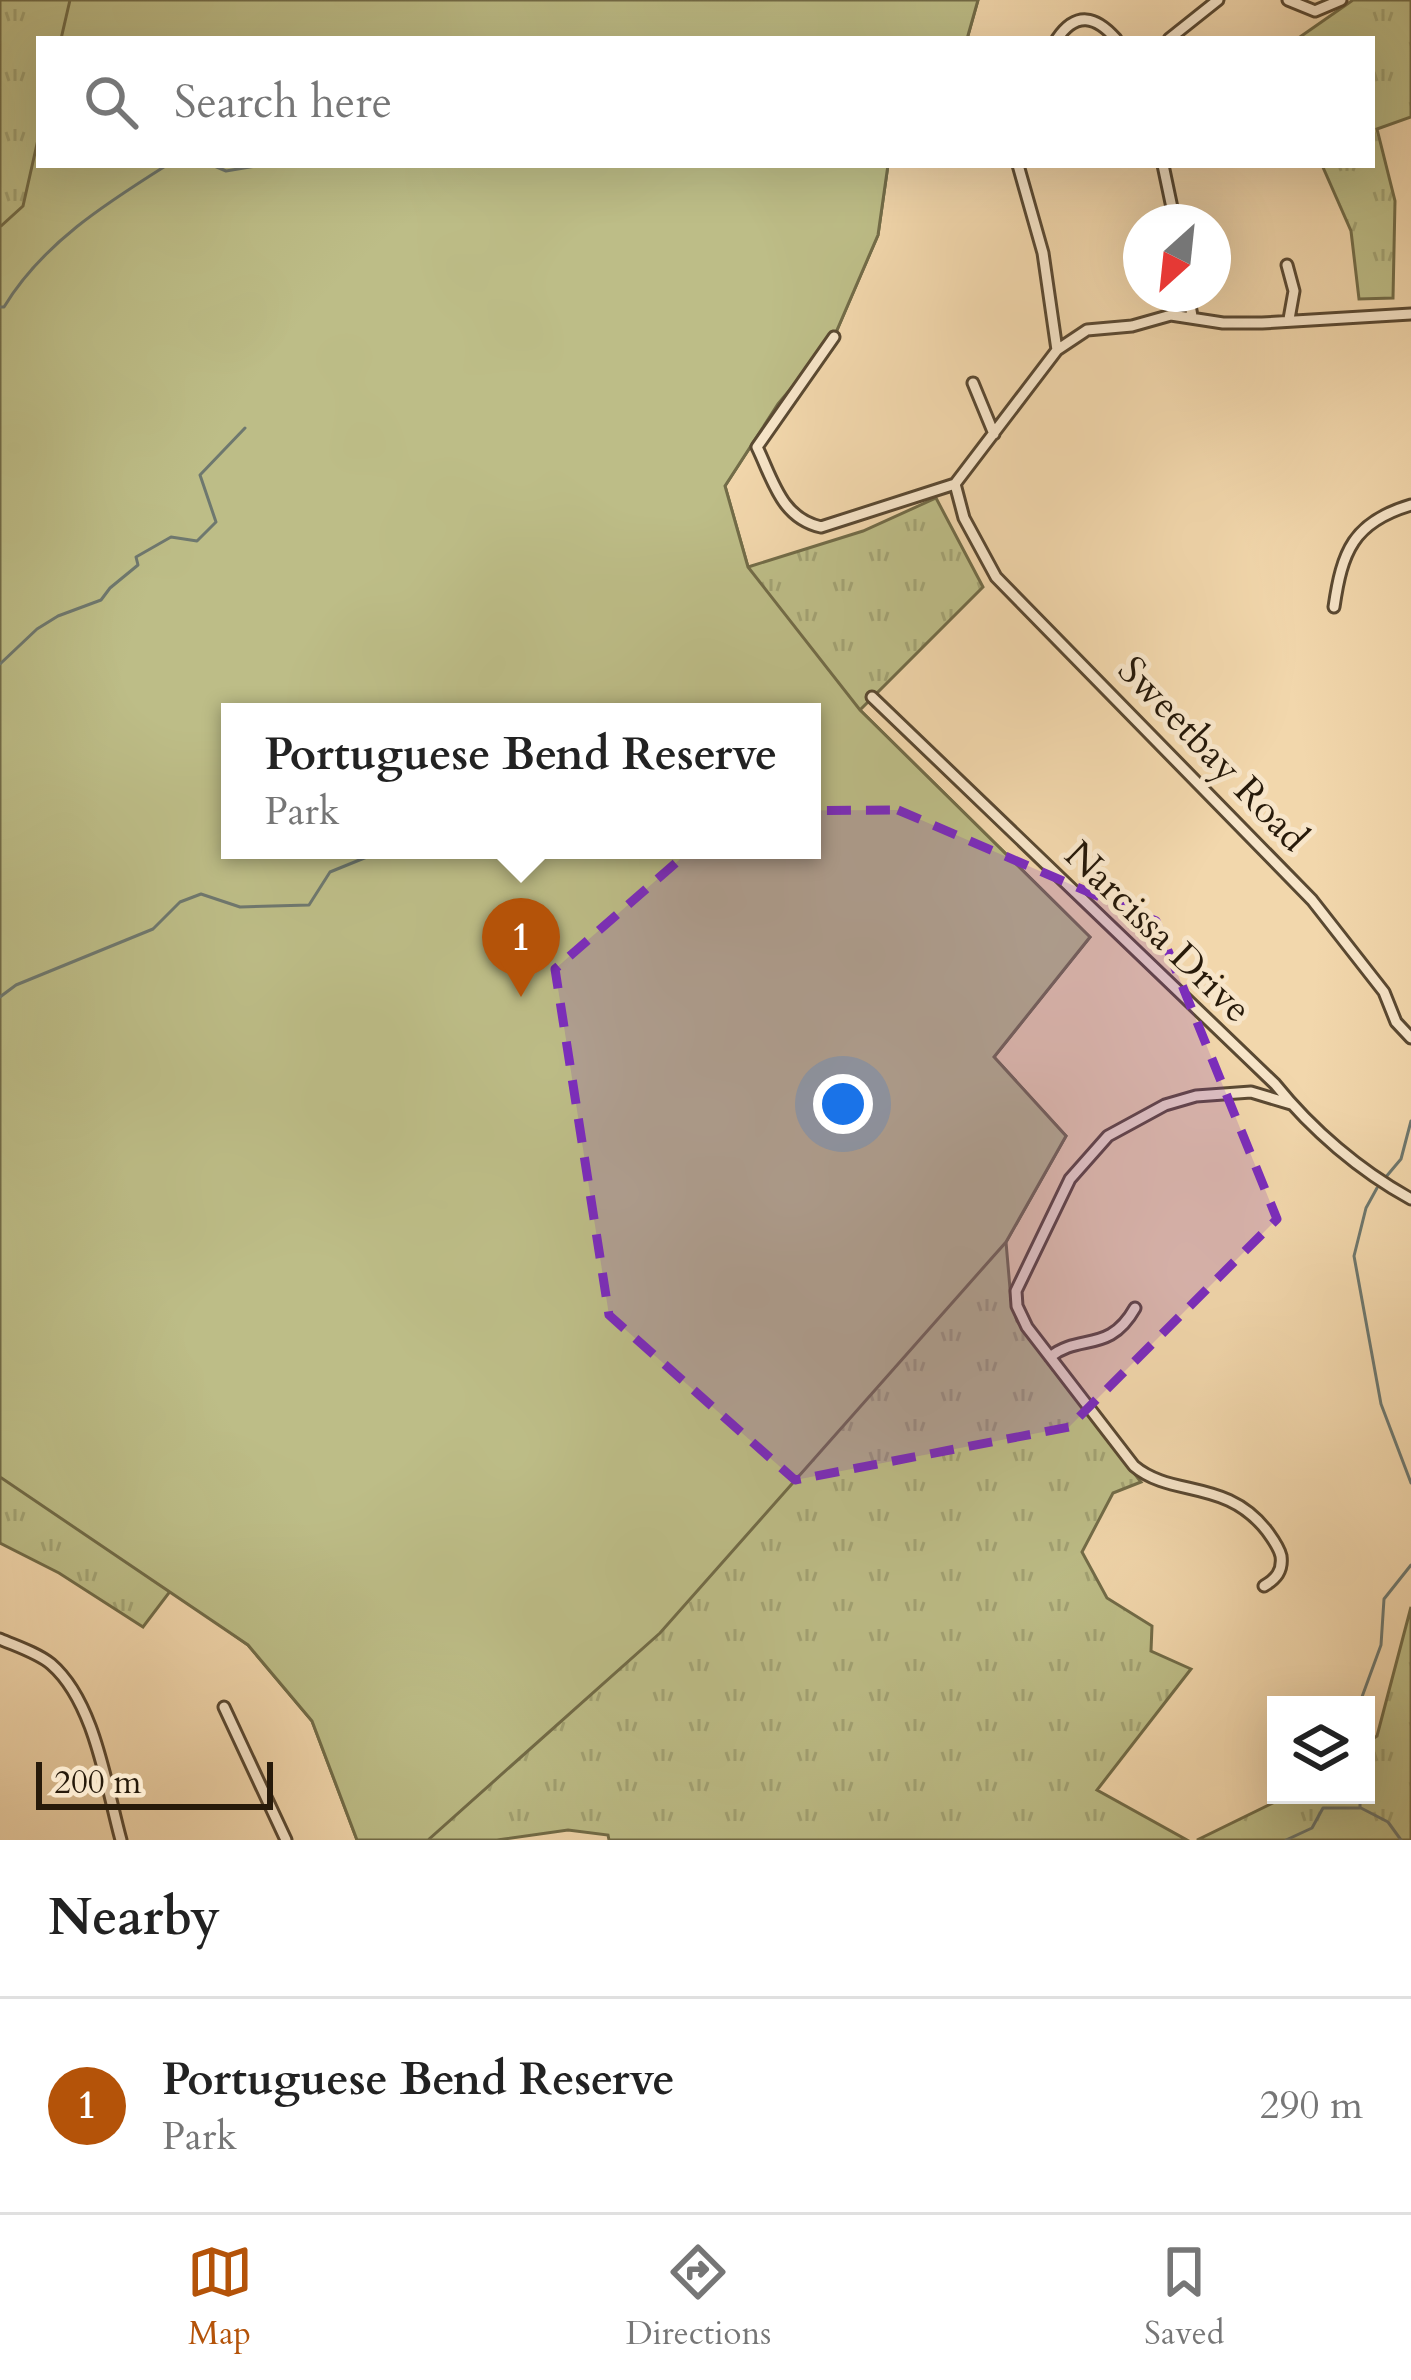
<!DOCTYPE html>
<html lang="en">
<head>
<meta charset="utf-8">
<style>
  body { margin:0; font-family:Cardo,serif; background:#f2f2f2; color:#222 }
  .controls { position:absolute; right:36px; bottom:36px; display:grid; overflow:hidden; border-radius:0px; box-shadow:0 12px 48px #0002 }
  .controls button { width:108px; height:108px; display:grid; place-items:center; padding:0; border:0; border-bottom:3px solid #e0e0e0; background:#fff; color:#222; font:60px sans-serif }
  .compass { position:absolute; left:1123px; top:204px; width:108px; height:108px; border-radius:50%; background:#fff; box-shadow:0 12px 48px #0002; rotate:207deg }
  .scale { position:absolute; left:36px; bottom:30px; width:237px; box-sizing:border-box; padding-left:12px; border:6px solid #271a0a; border-top:0; font-size:33px; line-height:42px; white-space:nowrap; color:#271a0a; -webkit-text-stroke:9px #f7e5c9; paint-order:stroke }
  .you { position:absolute; left:843px; top:1104px; width:42px; height:42px; margin:-30px; border:9px solid #fff; border-radius:50%; background:#1a73e8; box-shadow:0 0 0 18px #1a73e833 }
  .badge { display:grid; place-items:center; width:78px; height:78px; border-radius:50%; background:#b45309; color:#fff; font-size:39px; font-weight:700 }
  .pin { position:absolute; translate:-50% -99px; filter:drop-shadow(0 3px 6px #0008) }
  .pin::after { content:''; position:absolute; top:63px; width:42px; height:36px; background:inherit; clip-path:polygon(0 0,100% 0,50% 100%) }
  .popup { position:absolute; left:221px; top:703px; width:600px; height:156px; box-sizing:border-box; display:grid; place-content:center; border-radius:0px; background:#fff; filter:drop-shadow(0 3px 9px #0005); font-size:39px; white-space:nowrap; color:#767676 }
  .popup b { font-size:45px; color:#222 }
  .popup::after { content:''; position:absolute; left:50%; top:100%; margin-left:-24px; border:24px solid transparent; border-top-color:#fff }
  .list { margin:0; padding:0; list-style:none }
  h2 { display:flex; justify-content:space-between; align-items:center; height:156px; margin:0; padding:0 48px; font-size:51px }
  h2 small { font-size:39px; font-weight:400; color:#767676 }
  .list li { display:grid; grid-template-columns:78px 1fr auto; gap:36px; align-items:center; box-sizing:border-box; height:216px; padding:0 48px; border-top:3px solid #e0e0e0 }
  .list b { display:block; font-size:45px; white-space:nowrap }
  .list p { margin:0; font-size:39px; white-space:nowrap; color:#767676 }
  .list em { font-size:39px; font-style:normal; color:#767676 }
  .icon { flex:none; width:66px; height:66px; fill:none; stroke:currentColor; stroke-width:2; stroke-linecap:round; stroke-linejoin:round }
  .map { position:relative; flex:none; width:1411px; height:1840px; overflow:hidden }
  .search { position:absolute; background:#fff; box-shadow:0 12px 48px #0002; left:36px; right:36px; top:36px; height:132px; display:flex; align-items:center; gap:30px; box-sizing:border-box; padding:0 42px; border-radius:0px; color:#767676; font-size:45px }
  .sheet { height:372px; background:#fff }
  nav { display:flex; justify-content:space-around; align-items:center; box-sizing:border-box; height:168px; border-top:3px solid #e0e0e0; background:#fff; font-size:33px; color:#767676 }
  nav a { display:grid; justify-items:center; gap:6px }
  nav .on { color:#b45309 }
  .map>svg:first-child { display:block }
  .grass { fill:url(#grass-tufts); stroke:#726c48; stroke-width:3; fill-rule:evenodd }
  .park { fill:#bdbd87; stroke:#726c48; stroke-width:3; fill-rule:evenodd }
  .lines { fill:none; stroke-linecap:round; stroke-linejoin:round }
  .stream { stroke:#6e786f; stroke-width:3 }
  .minor-casing { stroke:#5a4932; stroke-width:15 }
  .minor { stroke:#f7e5c9; stroke-width:9 }
  .marked { fill:#7b2cbf; fill-opacity:0.2; stroke:#7b2cbf; stroke-width:9; stroke-dasharray:24 15; stroke-linejoin:round }
  .labels { text-anchor:middle; dominant-baseline:central; stroke-width:10; stroke-linejoin:round; paint-order:stroke }
  .street-label { font-size:39px; fill:#271a0a; stroke:#f7e5c9 }
</style>
</head>
<body>
<div class="map">
<svg width="1411" height="1840" viewBox="0 0 1411 1840">
  <defs>
    <pattern id="grass-tufts" width="24" height="20" patternUnits="userSpaceOnUse" patternTransform="scale(3)"><rect width="24" height="20" fill="#bdbd87"/><path d="M3 7l-1-3M5 7V3M7 7l1-3M15 17l-1-3M17 17v-4M19 17l1-3" fill="none" stroke="#a2a273"/></pattern>
  </defs>
  <rect width="100%" height="100%" fill="#f2d7ac"/>
  <filter id="stains"><feTurbulence type="fractalNoise" baseFrequency=".00167" numOctaves="4"/><feColorMatrix values="0 0 0 0 .2 0 0 0 0 .09 0 0 0 0 .02 0 0 0 .5 -.17"/></filter>
  <radialGradient id="worn" r=".72"><stop offset=".6" stop-color="#630" stop-opacity="0"/><stop offset="1" stop-color="#630" stop-opacity=".3"/></radialGradient>
  <!-- grass -->
  <path class="grass" d="M0,0H978L967,39H39V165H888L878,235L834,337L778,404L725,486L748,567L863,531L936,498L983,587L860,710L1090,937L994,1057L1066,1136L1006,1242L1011,1300L1017,1321L1141,1482L1113,1493L1082,1552L1107,1598L1152,1626L1151,1651L1191,1669L1097,1790L1187,1840H609L608,1835L568,1830L497,1840H357L312,1721L248,1645L171,1590L143,1627L59,1573L0,1543ZM230,712H812V850H230Z
    M1353,0H1411V117L1377,129L1395,201L1393,298L1359,299L1351,231L1322,165H1372V39H1297Z
    M1411,1607V1840H1197L1289,1795H1366V1743L1377,1736Z"/>
  <!-- park -->
  <path class="park" d="M70,0H978L967,39H61Z
    M39,135V165H888L878,235L834,337L778,404L725,486L748,567L860,710L1090,937L994,1057L1066,1136L1006,1242L660,1633L428,1840H357L312,1721L248,1645L0,1477V227L23,206ZM230,712H812V850H230Z"/>
  <g class="lines">
    <!-- stream -->
    <path class="stream" d="M212,165L226,171L262,165
      M0,307H4C42,244 105,204 167,165
      M0,664L37,629L58,616L101,600L110,588L138,565L136,557L171,537L197,541L216,522L200,475L245,428
      M0,997L16,985L153,929L180,902L201,894L240,907L309,905L330,872L384,850
      M1385,1178L1401,1159L1411,1121
      M1377,1188L1366,1208L1354,1256L1381,1404L1411,1483
      M1359,1705L1381,1645L1384,1599L1411,1565
      M1361,1808L1388,1822L1401,1840
      M1286,1840L1312,1828L1323,1808H1360V1795"/>
    <defs>
      <path id="minor" d="M1288,0L1315,11L1341,0
        M1057,39C1076,11 1096,16 1116,39
        M1169,39L1218,0
        M1018,165L1043,253L1057,350
        M1163,165L1175,222
        M1287,265L1294,291L1289,319
        M1188,294L1192,316
        M1411,314L1262,323H1223L1171,315L1132,326L1087,330L1057,350L955,484L964,518L996,577L1312,900L1384,992L1396,1022L1411,1038
        M834,337L757,447C773,480 781,518 821,527L955,484
        M973,383L994,434
        M1334,607C1342,552 1353,522 1411,505
        M872,697L1275,1084C1312,1130 1360,1171 1411,1199
        M1050,1357C1080,1333 1109,1354 1135,1308
        M1264,1586C1276,1579 1283,1571 1281,1556C1279,1547 1272,1538 1267,1531C1226,1478 1172,1498 1134,1466L1027,1327L1017,1306L1016,1291L1070,1179L1108,1136L1165,1105L1196,1096L1251,1092L1291,1104
        M0,1639C16,1646 38,1653 51,1664C95,1702 106,1786 121,1840
        M224,1707L286,1840"/>
    </defs>
    <!-- minor casing -->
    <use href="#minor" class="minor-casing"/>
    <!-- minor -->
    <use href="#minor" class="minor"/>
  </g>
  <!-- marked area -->
  <path class="marked" d="M898,810L1156,921L1277,1219L1069,1427L795,1480L609,1315L555,969L735,811Z"/>
  <g class="labels">
    <!-- street labels -->
    <g class="street-label">
      <text transform="translate(1213 754) rotate(46)">Sweetbay Road</text>
      <text transform="translate(1158 932) rotate(44)">Narcissa Drive</text>
    </g>
  </g>
  <rect width="100%" height="100%" filter="url(#stains)"/>
  <rect width="100%" height="100%" fill="url(#worn)"/>
</svg>
<div class="controls">
<button><svg class="icon" aria-label="layers" viewBox="0 0 24 24"><path d="M12 4l9 5-9 5-9-5zM3 14l9 5 9-5"/></svg></button>
</div>
<svg class="compass" viewBox="-18 -18 36 36"><path d="M0-13l5 13h-10z" fill="#e53935"/><path d="M0 13l5-13h-10z" fill="#767676"/></svg>
<div class="scale">200 m</div>
<div class="you"></div>
<div class="pin badge" style="left:521px;top:997px">1</div>
<div class="popup"><b>Portuguese Bend Reserve</b>Park</div>
<div class="search"><svg class="icon" aria-label="search" viewBox="0 0 24 24"><circle cx="10" cy="10" r="6"/><path d="M15 15l6 6"/></svg>Search here</div>
</div>
<section class="sheet">
<h2>Nearby<small></small></h2>
<ul class="list">
<li><span class="badge">1</span><div><b>Portuguese Bend Reserve</b><p>Park</p></div><em>290 m</em></li>
</ul>
</section>
<nav>
<a class="on"><svg class="icon" aria-label="map" viewBox="0 0 24 24"><path d="M3 6l6-2 6 2 6-2v14l-6 2-6-2-6 2zM9 4v14M15 6v14"/></svg>Map</a>
<a><svg class="icon" aria-label="directions" viewBox="0 0 24 24"><path d="M12 3l9 9-9 9-9-9zM9 14v-3h6M13 9l2 2-2 2"/></svg>Directions</a>
<a><svg class="icon" aria-label="saved" viewBox="0 0 24 24"><path d="M7 4h10v16l-5-4-5 4z"/></svg>Saved</a>
</nav>
</body>
</html>
